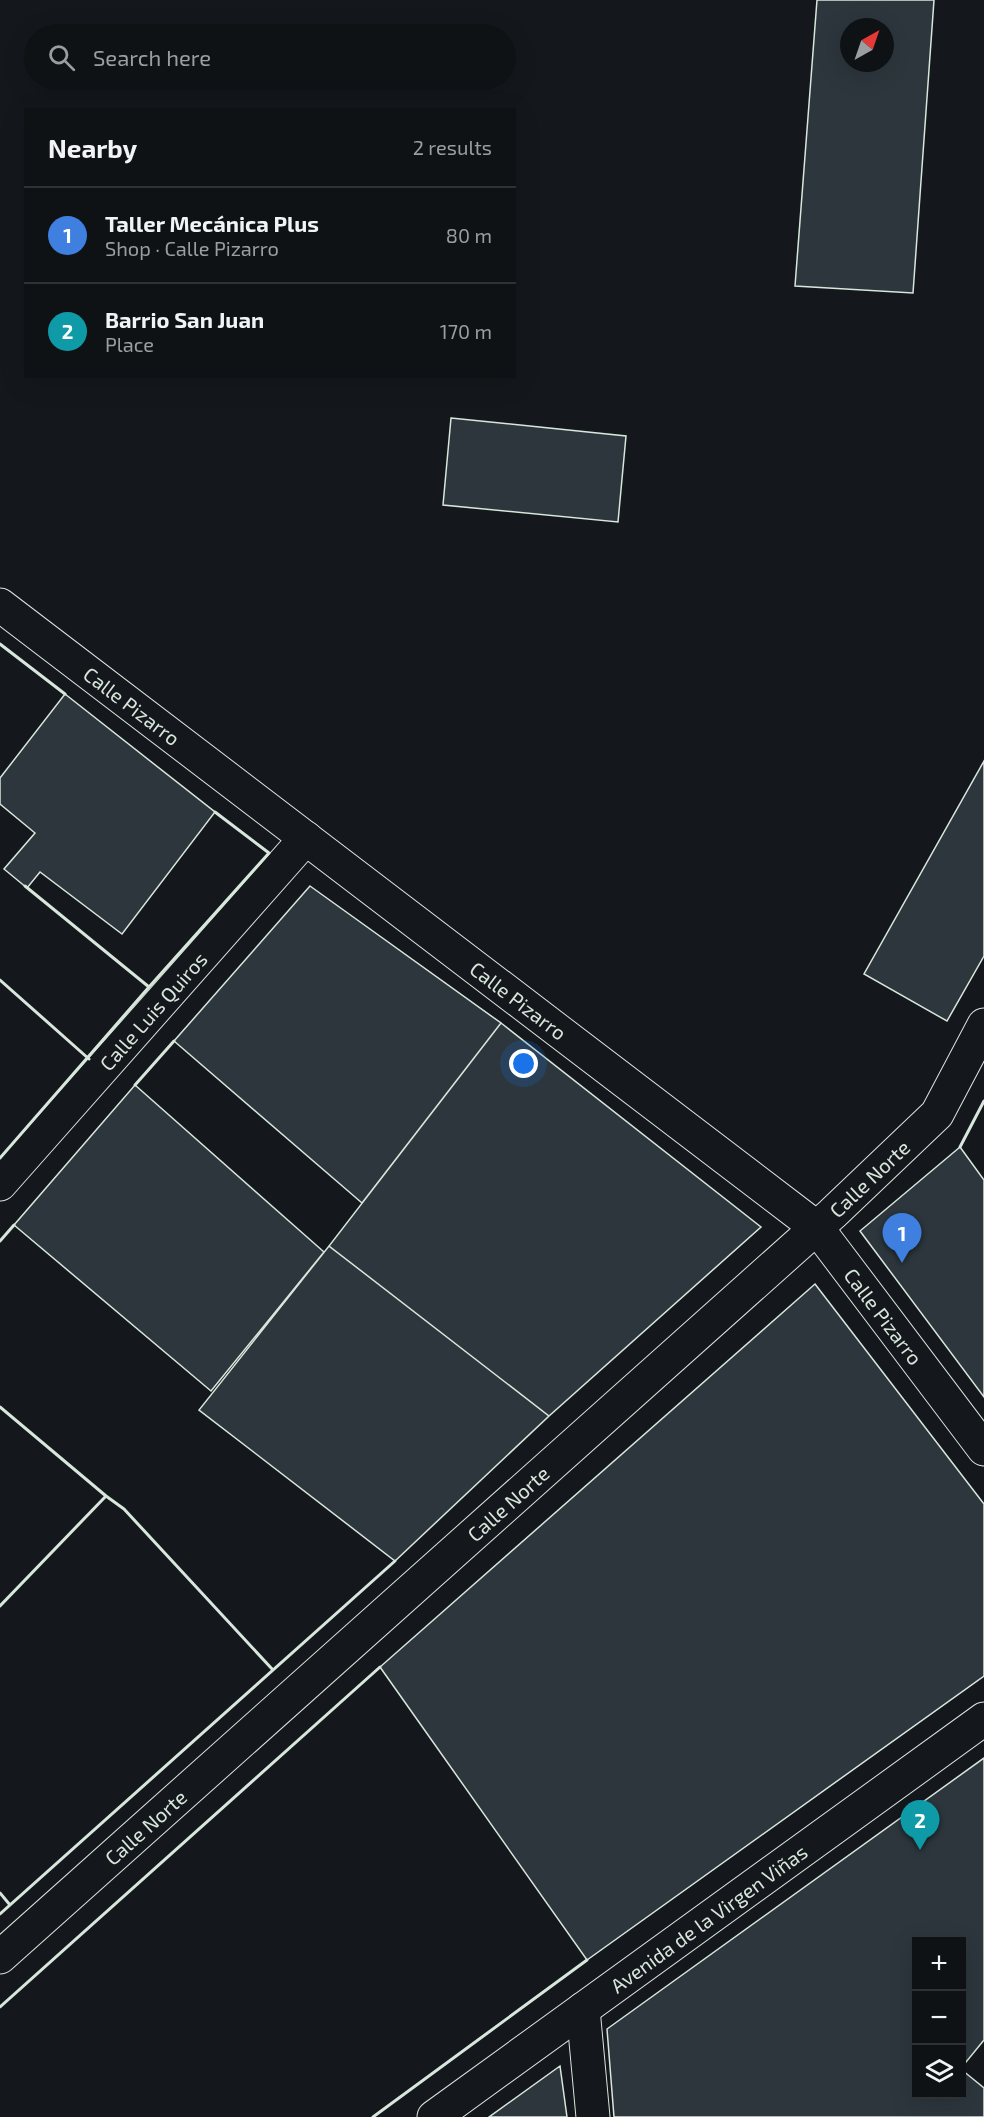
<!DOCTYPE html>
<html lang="en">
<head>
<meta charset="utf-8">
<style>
  body { margin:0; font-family:"Exo 2",sans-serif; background:#181b1e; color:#f1f3f6 }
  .controls { position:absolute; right:18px; bottom:18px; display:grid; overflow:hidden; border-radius:0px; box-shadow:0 6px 24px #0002 }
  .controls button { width:54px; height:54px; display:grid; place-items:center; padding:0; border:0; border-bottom:2px solid #2f3234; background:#0f1215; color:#f1f3f6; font:30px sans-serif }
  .compass { position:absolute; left:840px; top:18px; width:54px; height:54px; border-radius:50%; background:#0f1215; box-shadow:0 6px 24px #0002; rotate:40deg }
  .you { position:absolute; left:524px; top:1064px; width:21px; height:21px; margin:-15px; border:4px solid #fff; border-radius:50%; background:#1a73e8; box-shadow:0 0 0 9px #1a73e833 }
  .badge { display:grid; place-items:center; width:39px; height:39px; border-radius:50%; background:#0b8043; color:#fff; font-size:20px; font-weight:700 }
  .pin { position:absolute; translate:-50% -50px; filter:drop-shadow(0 2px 3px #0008) }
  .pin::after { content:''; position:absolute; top:32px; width:21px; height:18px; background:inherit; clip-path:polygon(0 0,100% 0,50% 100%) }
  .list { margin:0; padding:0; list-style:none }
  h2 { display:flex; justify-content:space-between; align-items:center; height:78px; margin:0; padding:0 24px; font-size:26px }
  h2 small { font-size:20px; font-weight:400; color:#9b9ea0 }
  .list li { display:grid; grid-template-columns:39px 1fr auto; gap:18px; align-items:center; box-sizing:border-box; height:96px; padding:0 24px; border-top:2px solid #2f3234 }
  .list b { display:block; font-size:22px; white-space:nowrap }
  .list p { margin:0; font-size:20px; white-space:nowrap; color:#9b9ea0 }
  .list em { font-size:20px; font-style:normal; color:#9b9ea0 }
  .icon { flex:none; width:33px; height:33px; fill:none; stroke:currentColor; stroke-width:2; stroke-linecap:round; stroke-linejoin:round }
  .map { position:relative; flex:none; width:984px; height:2117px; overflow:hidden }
  .search { position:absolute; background:#0f1215; box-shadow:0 6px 24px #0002; left:24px; top:24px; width:492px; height:66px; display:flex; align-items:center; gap:15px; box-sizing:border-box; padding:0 21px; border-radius:33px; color:#9b9ea0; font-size:22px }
  .panel { position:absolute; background:#0f1215; box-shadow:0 6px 24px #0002; left:24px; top:108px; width:492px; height:270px; border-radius:0px }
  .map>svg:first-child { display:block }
  .building { fill:#2c363c; stroke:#d8e6dc; stroke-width:1.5; fill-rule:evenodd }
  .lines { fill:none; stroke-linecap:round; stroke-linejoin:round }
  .minor-casing { stroke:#d8e6dc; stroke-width:35 }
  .minor { stroke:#14181c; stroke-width:33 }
  .wall { stroke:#d8e6dc; stroke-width:3 }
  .labels { text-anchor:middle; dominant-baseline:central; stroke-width:4.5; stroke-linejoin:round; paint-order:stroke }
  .street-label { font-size:20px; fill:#d8e6dc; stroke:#14181c }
</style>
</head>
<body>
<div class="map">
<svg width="984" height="2117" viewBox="0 0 984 2117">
  <rect width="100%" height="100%" fill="#14181c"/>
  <!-- building -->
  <path class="building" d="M817,0H934L913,293L795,286ZM849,27H885V63H849Z
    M451,418L626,436L618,522L443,505Z
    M65,694L215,812L122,934L40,872L27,888L4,869L35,833L0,804V778Z
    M984,761V956L947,1021L864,974Z
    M310,886L501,1023L362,1203L174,1041Z
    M501,1023L761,1227L549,1416L329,1246Z
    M135,1085L324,1252L211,1391L14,1225Z
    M960,1147L984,1180V1397L860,1231Z
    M329,1246L549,1416L395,1561L199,1410Z
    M815,1284L984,1504V1676L587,1960L380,1667Z
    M984,1758V2040L962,2067V1942H916V2094H962V2070L984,2088V2117H614L607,2029Z
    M560,2066L567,2117H489Z"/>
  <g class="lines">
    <defs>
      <g id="minor">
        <path id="s1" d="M0,605L817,1228L984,1449"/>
        <path id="s2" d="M0,1184L306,838"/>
        <path id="s3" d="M0,1957L832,1214L937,1114L984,1025"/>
        <path d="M583,2009L593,2117"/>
        <path id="s4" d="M434,2117L984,1719"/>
      </g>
    </defs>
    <!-- minor casing -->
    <use href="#minor" class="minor-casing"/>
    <!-- minor -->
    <use href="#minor" class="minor"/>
    <!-- wall -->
    <path class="wall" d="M0,644L65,694
      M0,980L89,1059
      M149,987L269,853L215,812
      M135,1085L174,1041
      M960,1147L984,1101
      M0,1158L149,987L25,886
      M0,1241L14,1225
      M0,1407L106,1496
      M0,1606L106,1496L124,1509L273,1670
      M0,1893L10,1905
      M0,1914L395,1561
      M0,2007L380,1667
      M373,2117L587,1960"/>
  </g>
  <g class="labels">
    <!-- street labels -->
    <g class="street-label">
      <text stroke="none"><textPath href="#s1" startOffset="166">Calle Pizarro</textPath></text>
      <text stroke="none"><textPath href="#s1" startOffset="652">Calle Pizarro</textPath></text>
      <text stroke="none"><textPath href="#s2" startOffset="231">Calle Luis Quiros</textPath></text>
      <text stroke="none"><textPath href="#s3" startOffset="1167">Calle Norte</textPath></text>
      <text stroke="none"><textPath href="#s1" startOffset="1138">Calle Pizarro</textPath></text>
      <text stroke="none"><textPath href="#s3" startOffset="681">Calle Norte</textPath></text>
      <text stroke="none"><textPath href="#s3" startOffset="195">Calle Norte</textPath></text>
      <text stroke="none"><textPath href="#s4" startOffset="339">Avenida de la Virgen Viñas</textPath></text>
    </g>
  </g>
</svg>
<div class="controls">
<button>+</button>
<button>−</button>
<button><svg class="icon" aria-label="layers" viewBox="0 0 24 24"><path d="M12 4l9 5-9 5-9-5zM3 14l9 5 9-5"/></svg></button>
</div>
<svg class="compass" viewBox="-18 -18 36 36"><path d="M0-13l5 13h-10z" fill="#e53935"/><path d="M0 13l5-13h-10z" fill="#9b9ea0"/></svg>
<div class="you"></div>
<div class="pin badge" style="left:902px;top:1263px;background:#3f7fe0">1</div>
<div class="pin badge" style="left:920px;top:1850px;background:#0f9aa8">2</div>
<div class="search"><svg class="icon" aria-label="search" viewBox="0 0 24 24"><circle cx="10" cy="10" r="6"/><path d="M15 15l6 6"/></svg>Search here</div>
<section class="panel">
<h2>Nearby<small>2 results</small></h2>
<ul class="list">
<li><span class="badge" style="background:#3f7fe0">1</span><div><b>Taller Mecánica Plus</b><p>Shop · Calle Pizarro</p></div><em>80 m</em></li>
<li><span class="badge" style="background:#0f9aa8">2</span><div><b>Barrio San Juan</b><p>Place</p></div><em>170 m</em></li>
</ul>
</section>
</div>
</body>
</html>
